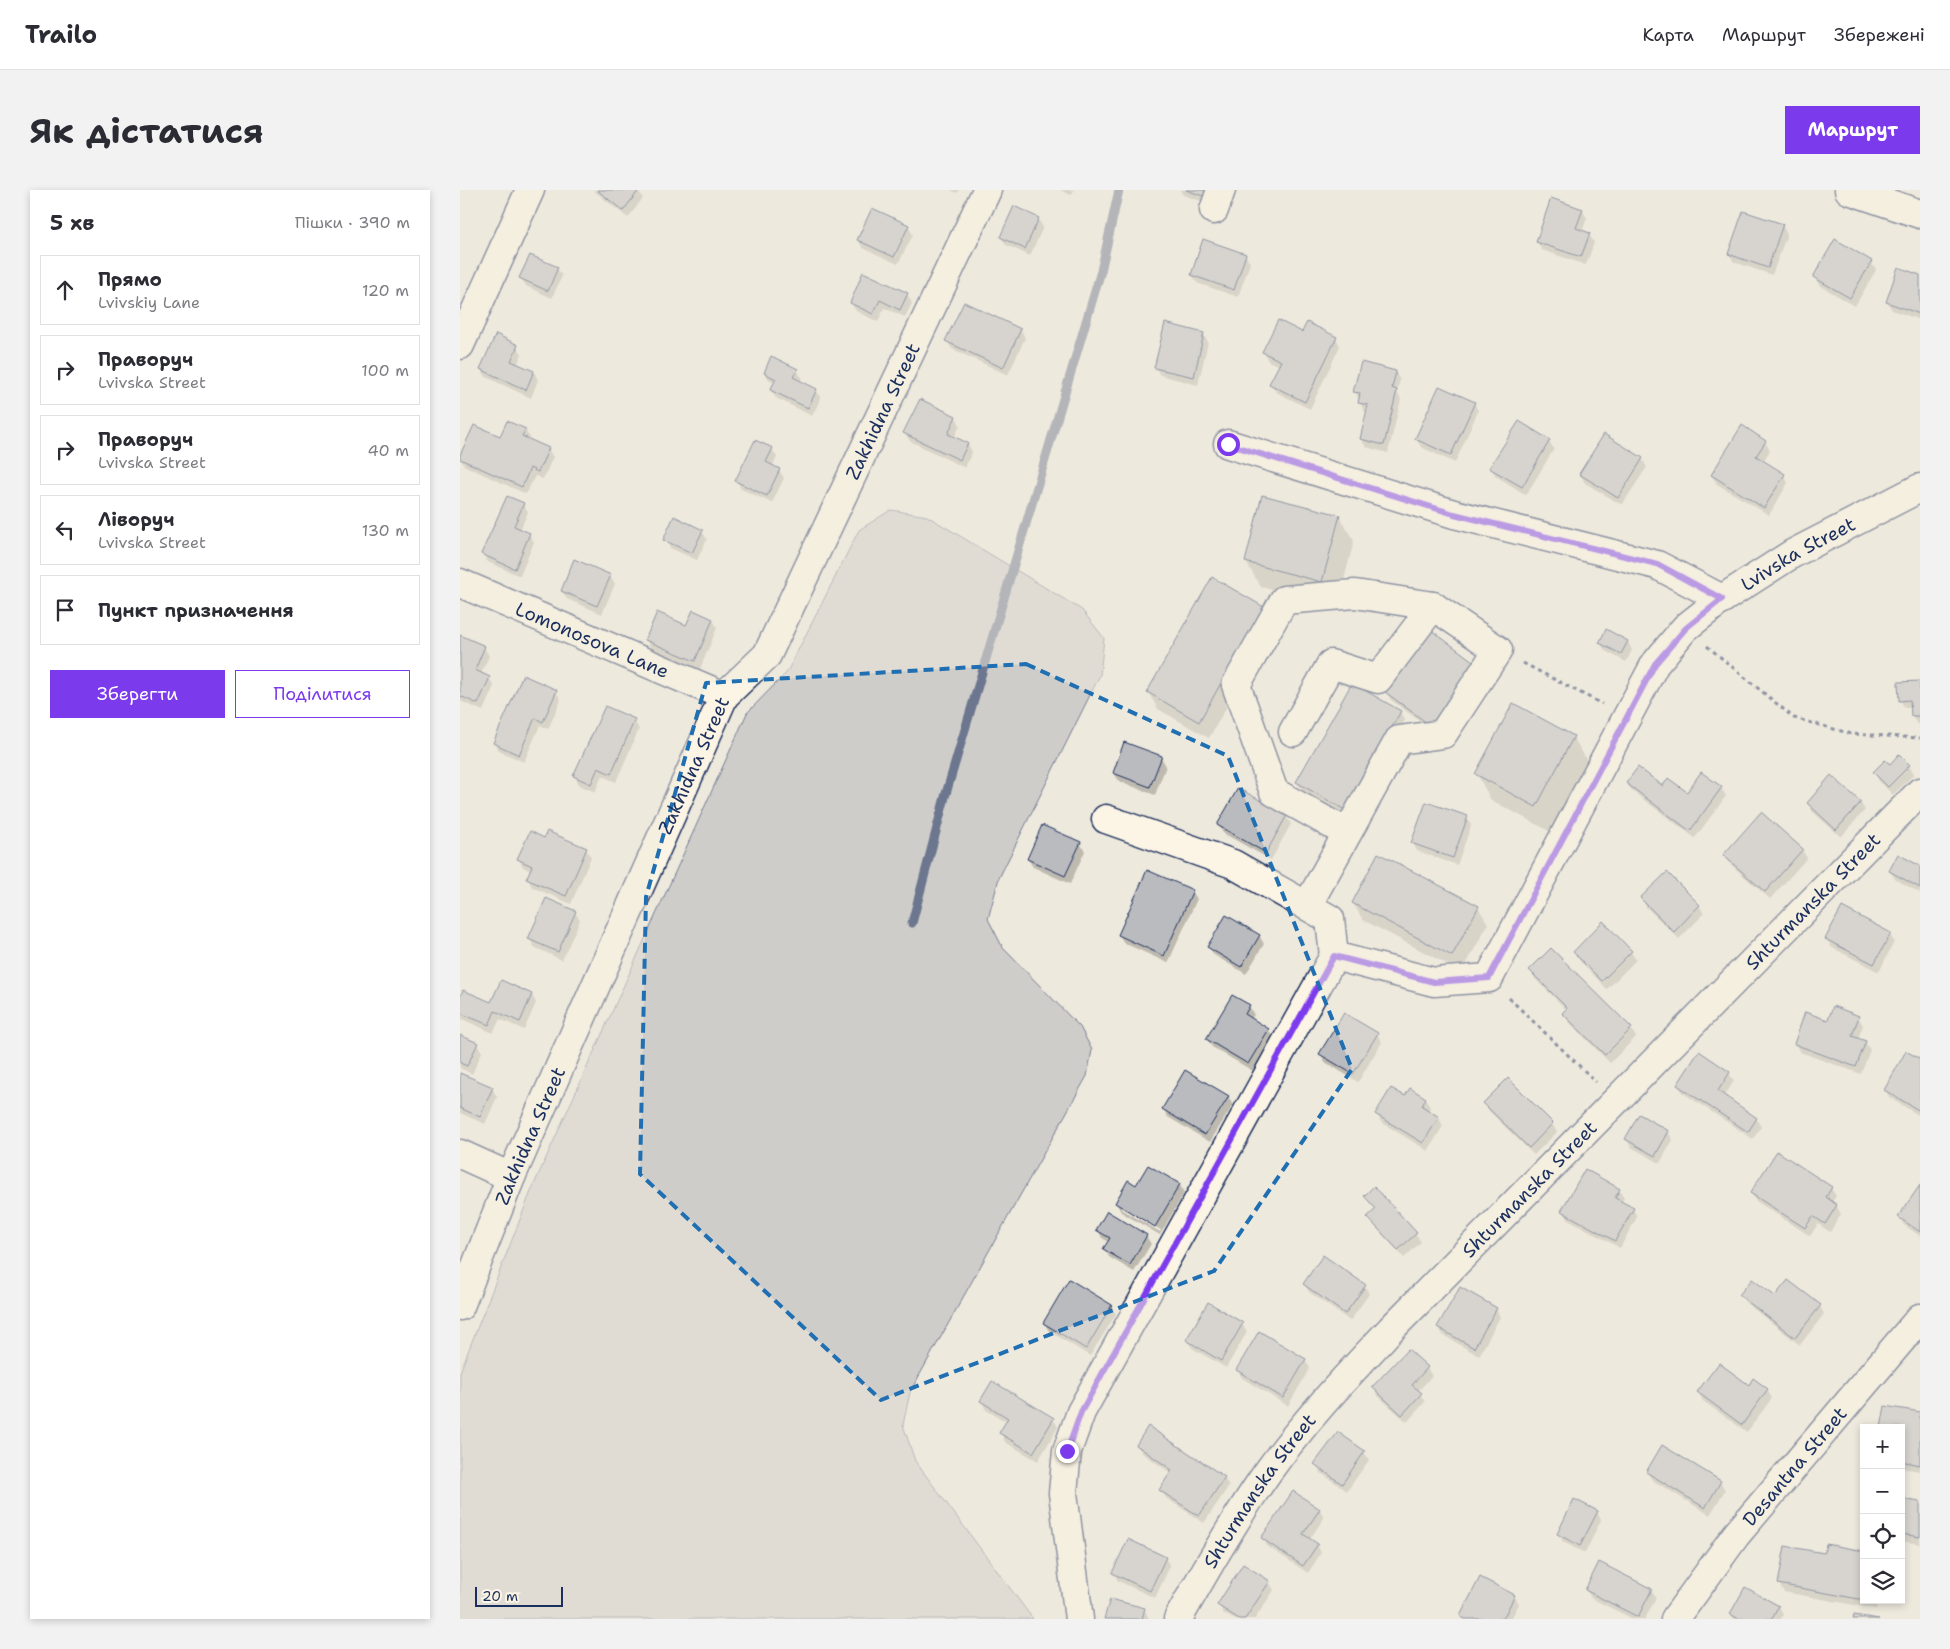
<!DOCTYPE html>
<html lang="uk">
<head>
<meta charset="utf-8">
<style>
  body { margin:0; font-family:"Shantell Sans",sans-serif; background:#f2f2f3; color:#2b2b33 }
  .controls { position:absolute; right:15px; bottom:15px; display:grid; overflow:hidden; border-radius:0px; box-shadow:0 2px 8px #0003 }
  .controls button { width:45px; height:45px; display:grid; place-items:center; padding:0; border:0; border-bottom:1px solid #e1e1e2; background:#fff; color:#2b2b33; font:25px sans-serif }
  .scale { position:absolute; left:15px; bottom:12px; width:88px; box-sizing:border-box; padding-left:5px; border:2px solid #1b2f5e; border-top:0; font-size:14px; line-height:18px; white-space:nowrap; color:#1b2f5e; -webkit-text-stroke:4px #fcf5e5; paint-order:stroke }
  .stop { position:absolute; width:15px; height:15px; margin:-11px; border:4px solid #7c3aed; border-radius:50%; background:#fff }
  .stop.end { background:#7c3aed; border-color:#fff; box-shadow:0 1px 5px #0008 }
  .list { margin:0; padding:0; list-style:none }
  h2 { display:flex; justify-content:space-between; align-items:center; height:65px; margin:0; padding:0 20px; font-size:21px }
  h2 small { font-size:16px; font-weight:400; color:#7c7c81 }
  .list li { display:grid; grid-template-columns:32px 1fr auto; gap:15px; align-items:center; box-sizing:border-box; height:70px; margin:0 10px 10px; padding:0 10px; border:1px solid #e1e1e2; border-radius:0px }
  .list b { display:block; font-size:19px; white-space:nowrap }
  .list p { margin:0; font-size:16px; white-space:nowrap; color:#7c7c81 }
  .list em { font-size:16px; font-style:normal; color:#7c7c81 }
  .actions { display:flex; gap:10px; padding:15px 20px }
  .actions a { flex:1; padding:11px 0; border:1px solid #7c3aed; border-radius:0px; text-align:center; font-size:18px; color:#7c3aed }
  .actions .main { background:#7c3aed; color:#fff }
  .icon { flex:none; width:28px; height:28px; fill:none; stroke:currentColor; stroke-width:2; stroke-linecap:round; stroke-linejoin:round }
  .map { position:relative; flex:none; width:1460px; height:1429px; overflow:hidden; border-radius:0px }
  header { display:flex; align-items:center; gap:30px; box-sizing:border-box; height:70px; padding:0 25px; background:#fff; border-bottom:1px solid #e1e1e2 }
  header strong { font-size:24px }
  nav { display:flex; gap:28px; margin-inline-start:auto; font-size:18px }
  .intro { display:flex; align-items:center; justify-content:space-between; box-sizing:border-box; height:120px; padding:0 30px }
  h1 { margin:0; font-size:35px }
  .button { padding:12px 22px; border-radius:0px; background:#7c3aed; color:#fff; font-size:18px; font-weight:700 }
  main { display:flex; gap:30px; padding:0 30px }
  aside { flex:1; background:#fff; border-radius:0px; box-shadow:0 2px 8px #0003 }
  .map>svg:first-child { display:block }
  .green { fill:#cfcdca; stroke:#757e94 }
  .shadow { fill:#0003; fill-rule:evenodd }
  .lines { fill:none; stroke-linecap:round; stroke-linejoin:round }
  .stream { stroke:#6c778f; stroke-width:9 }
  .building { fill:#babbbe; stroke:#1b2f5e }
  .minor-casing { stroke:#1b2f5e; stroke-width:31 }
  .path { stroke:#1b2f5e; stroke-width:3; stroke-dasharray:4 4; stroke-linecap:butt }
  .minor { stroke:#fcf5e5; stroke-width:28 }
  .route { stroke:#7c3aed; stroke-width:6 }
  .marked { fill:none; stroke:#1f6fb2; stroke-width:4; stroke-dasharray:10 6; stroke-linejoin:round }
  .labels { text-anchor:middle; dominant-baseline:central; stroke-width:4; stroke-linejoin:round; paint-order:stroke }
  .street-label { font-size:19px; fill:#1b2f5e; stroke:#fcf5e5 }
</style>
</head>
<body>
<header>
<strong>Trailo</strong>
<nav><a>Карта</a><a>Маршрут</a><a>Збережені</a></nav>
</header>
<div class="intro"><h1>Як дістатися</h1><a class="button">Маршрут</a></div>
<main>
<aside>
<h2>5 хв<small>Пішки · 390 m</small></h2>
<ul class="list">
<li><svg class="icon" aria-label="ahead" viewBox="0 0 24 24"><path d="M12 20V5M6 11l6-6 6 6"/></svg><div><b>Прямо</b><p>Lvivskiy Lane</p></div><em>120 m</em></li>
<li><svg class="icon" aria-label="right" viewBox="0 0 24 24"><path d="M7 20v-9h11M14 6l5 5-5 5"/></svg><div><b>Праворуч</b><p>Lvivska Street</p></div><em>100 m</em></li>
<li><svg class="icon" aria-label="right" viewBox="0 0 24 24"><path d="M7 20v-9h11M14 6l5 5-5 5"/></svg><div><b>Праворуч</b><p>Lvivska Street</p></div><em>40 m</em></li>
<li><svg class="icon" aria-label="left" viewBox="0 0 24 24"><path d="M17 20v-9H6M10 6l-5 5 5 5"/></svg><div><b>Ліворуч</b><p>Lvivska Street</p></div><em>130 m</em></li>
<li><svg class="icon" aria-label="arrive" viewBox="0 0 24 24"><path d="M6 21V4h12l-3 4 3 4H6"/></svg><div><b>Пункт призначення</b></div></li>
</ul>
<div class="actions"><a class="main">Зберегти</a><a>Поділитися</a></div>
</aside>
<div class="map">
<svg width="1460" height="1429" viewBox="0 0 1460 1429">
  <rect width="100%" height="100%" fill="#eee9dd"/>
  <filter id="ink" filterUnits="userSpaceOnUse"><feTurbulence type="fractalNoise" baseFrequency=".02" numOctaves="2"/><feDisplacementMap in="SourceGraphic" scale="10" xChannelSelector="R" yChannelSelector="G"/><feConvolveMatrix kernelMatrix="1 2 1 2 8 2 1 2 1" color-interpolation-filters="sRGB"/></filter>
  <g filter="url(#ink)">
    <!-- green -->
    <path class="green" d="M431,320L467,326L622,420L644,448L640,485L539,688L528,729L543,758L620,837L632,860L627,886L450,1202L443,1235L455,1271L573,1429H0V1182L72,999L287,523L327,482L399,340Z"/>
    <!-- shadow -->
    <path class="shadow" d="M133,0H178L183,8L168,28Z
      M490,0H499L497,3Z
      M600,0H614L611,5Z
      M720,0H755L750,14L723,5Z
      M1122,20L1127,28L1122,42L1129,44L1134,53L1126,75L1082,60L1077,52Z
      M578,29L583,37L570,66L546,55L541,47Z
      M1322,35L1327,44L1312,85L1274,72L1269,64Z
      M448,36L453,45L438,74L403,58L398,50Z
      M785,65L790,73L778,107L737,93L732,85Z
      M1411,72L1416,80L1395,116L1359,95L1355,87Z
      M97,78L102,86L92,108L66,96L61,88Z
      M1460,86V130L1432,120L1427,112Z
      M447,104L452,113L445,127L424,118L418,132L396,121L391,113Z
      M561,140L565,148L548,185L492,159L487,151Z
      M743,144L748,152L738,195L700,185L695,177Z
      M843,144L876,148L880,156L850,219L816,202L811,194L820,176L808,171L804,162Z
      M57,156L62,164L57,175L74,182L78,190L71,208L26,187L21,179Z
      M337,180L342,188L340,192L356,200L361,208L352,226L316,208L311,200L315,193L310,191L305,183Z
      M935,182L940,190L937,202L941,209L928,263L906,257L901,249L908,222L904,221L895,201Z
      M1014,213L1018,221L995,273L961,257L956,249Z
      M496,227L500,235L494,248L508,254L512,262L505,278L450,251L445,243Z
      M1059,232L1089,251L1094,259L1066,305L1036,286L1031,278Z
      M65,240L70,248L69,250L88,259L93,267L83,289L75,286L66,304L5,276L0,268L40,248Z
      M1305,252L1310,260L1303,272L1324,285L1328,293L1309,325L1257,294L1252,286Z
      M312,259L317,267L312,277L319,280L324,288L312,313L281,299L277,291Z
      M1182,269L1187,277L1162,315L1125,293L1120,284Z
      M63,314L68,322L60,340L69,344L74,352L60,386L28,372L23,364Z
      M879,326L894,351L877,417L801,397L786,372Z
      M242,341L247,349L237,370L210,358L205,349Z
      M150,386L155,394L142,424L107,409L102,401Z
      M803,418L813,435L749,548L698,519L688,502Z
      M253,430L257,438L240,479L191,458L186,450L227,436Z
      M0,447L24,457L29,466L21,484L29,488L34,496L23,521L0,511Z
      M1168,452L1172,460L1166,472L1145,461L1141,453Z
      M1016,475L976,543L931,510L926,502Z
      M1460,492V534H1457L1452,526V518H1445L1440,510Z
      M96,501L101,510L88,539L80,535L64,572L39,561L35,553Z
      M940,522L945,530L890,627L842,600L837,592Z
      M174,530L179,539L156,592L142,586L135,602L119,595L115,586Z
      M1113,547L1128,572L1091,642L1031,610L1017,584Z
      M701,567L706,576L695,605L659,591L654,583Z
      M1430,576H1449L1454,584L1433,605L1419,591L1414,582Z
      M1167,593L1203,598L1227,603L1261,598L1266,606L1235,648L1172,601Z
      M778,599L826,626L831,634L811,670L763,643L758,635Z
      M1400,612L1405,620L1381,647L1353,622L1348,614Z
      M1007,627L1011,636L997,675L957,661L953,653Z
      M85,649L126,659L131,667L111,714L72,697L68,689L71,681L63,677L59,669Z
      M620,653L625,661L610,694L573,677L568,669Z
      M1342,660L1347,668L1310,709L1269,673L1265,665Z
      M1460,677V703L1435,689L1430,681Z
      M732,701L737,709L708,773L664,753L659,745Z
      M1182,709L1239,715L1244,724L1219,749L1186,717Z
      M893,713L1018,717L1028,734L1002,782L903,730Z
      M115,722L120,730L102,770L74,757L70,749Z
      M1430,744L1434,752L1419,782L1371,757L1367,748Z
      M799,745L804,754L786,784L754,765L749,757Z
      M1114,762H1171L1176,770L1147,799L1119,770Z
      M1071,780L1171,839L1176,847L1150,873L1109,832L1104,824L1107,820L1075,789Z
      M72,805L76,813L64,840L40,829L33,843L0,828V810L32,814Z
      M789,816L794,825L791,829L808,839L813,848L793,881L752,857L747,849Z
      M1398,827L1403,835L1398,849L1405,852L1410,860L1401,884L1340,862L1335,854Z
      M917,844L922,852L898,892L865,872L861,864Z
      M0,846L17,854L22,862L12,884L0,878Z
      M1239,863L1269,883L1274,891L1264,907L1296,928L1301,937L1293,949L1223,903L1218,895Z
      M1460,870V926L1430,908L1425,900Z
      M0,884L32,898L37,907L25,934L0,923Z
      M1048,890L1092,934L1097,942L1074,965L1029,921L1025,913Z
      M768,907L773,915L750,952L708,927L703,919Z
      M945,907L965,909L970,917L968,921L979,928L983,936L968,961L921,932L917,924Z
      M1208,942L1213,950L1200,973L1171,957L1166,949Z
      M689,976L720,995L724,1003L700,1045L661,1022L656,1013L677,997ZM661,1016L701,1040L700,1042L661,1019Z
      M1460,997V1046L1444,1035L1439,1027Z
      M914,998L956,1044L961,1052L944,1068L914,1035L909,1027L916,1020L906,1006Z
      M1371,998L1376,1006L1372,1012L1376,1015L1381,1024L1370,1042L1358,1034L1350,1046L1296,1011L1291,1003Z
      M1159,1000L1164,1008L1161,1013L1173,1019L1177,1027L1160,1058L1108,1029L1103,1021Z
      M638,1040L686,1046L691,1054L674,1082L649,1067L645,1059L649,1052L642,1048Z
      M844,1094L905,1096L909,1104L890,1131L849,1102Z
      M1281,1105L1316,1108L1360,1116L1364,1124L1340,1155L1286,1113Z
      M651,1115L656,1124L630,1166L589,1141L584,1133Z
      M1036,1119L1040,1127L1019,1166L983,1145L978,1137Z
      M782,1134L787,1142L766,1178L732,1158L727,1150Z
      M845,1170L850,1178L828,1216L782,1188L778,1180Z
      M967,1178L972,1186L958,1201L965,1212L947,1232L918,1206L914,1198Z
      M1307,1200L1312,1208L1287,1242L1243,1211L1239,1203Z
      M522,1212L593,1229L598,1237L578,1271L545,1252L541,1243L547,1232L526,1220Z
      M1460,1223V1281L1441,1278V1238Z
      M677,1255L764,1288L769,1296L744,1333L706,1308L701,1300L711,1283L682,1263Z
      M904,1262L909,1270L887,1301L861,1283L856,1274Z
      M1187,1282L1260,1292L1265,1300L1250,1325L1192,1290Z
      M1441,1300L1447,1308L1446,1311L1460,1313V1354L1441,1351Z
      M833,1302L860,1320L864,1328L849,1350L857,1354L861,1363L848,1383L807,1356L803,1348Z
      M1137,1322L1141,1330L1125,1363L1103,1352L1099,1344Z
      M1404,1362V1410H1418L1416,1419L1324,1402L1319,1394L1366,1365Z
      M705,1368L710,1376L695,1408L658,1391L654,1383Z
      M809,1392L814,1400L795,1429H773L763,1423L759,1415Z
      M1126,1399L1191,1400L1196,1408L1185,1429H1173L1131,1408Z
      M1054,1406L1059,1414L1051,1429H1003L1001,1426Z
      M1319,1416L1323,1425L1321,1429H1274L1271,1424Z
      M684,1419L689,1429H645Z"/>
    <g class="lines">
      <!-- stream -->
      <path class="stream" d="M452,733L485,607L641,81L659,0"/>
    </g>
    <!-- building -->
    <path class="building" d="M137,0H179L163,21Z
      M726,0H748L746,7Z
      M1091,8L1123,19L1116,38L1130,43L1121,67L1076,52Z
      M554,16L579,28L565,59L540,47Z
      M412,18L449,35L434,67L397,50Z
      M1283,21L1323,34L1308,78L1268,64Z
      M743,49L786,64L774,100L731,85Z
      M1375,49L1412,71L1390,108L1353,87Z
      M70,65L98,77L88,101L59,88Z
      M1438,77L1460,85V124L1426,112Z
      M403,82L448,103L440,120L420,110L413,124L390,113Z
      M504,112L561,139L543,178L485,151Z
      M818,130L842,142L847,132L877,147L845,212L809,194L821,171L802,162Z
      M705,133L744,143L734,187L694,178Z
      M36,144L58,155L51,171L74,181L66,200L20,179Z
      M311,166L338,179L333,187L357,199L348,218L310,200L316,189L304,183Z
      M901,172L936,181L932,198L937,200L924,255L900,249L908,215L898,213L900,203L893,202Z
      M979,196L1015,212L991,265L955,249Z
      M460,209L496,226L488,244L508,253L500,270L443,243Z
      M47,231L66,239L62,246L89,258L78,282L70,278L62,297L0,269V265L14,235L40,246Z
      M1059,231L1090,250L1062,297L1029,278Z
      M1282,235L1306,251L1296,266L1325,284L1304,318L1251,285Z
      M1144,244L1183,268L1158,308L1119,284Z
      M295,250L313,258L306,272L320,279L307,306L275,291Z
      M802,305L880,325L862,392L785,372Z
      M47,306L64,313L54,336L70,343L55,379L21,364Z
      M214,326L243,340L232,363L203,350Z
      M114,369L151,385L137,416L101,401Z
      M752,387L804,417L739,532L687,502Z
      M233,420L253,429L235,471L185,450L197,422L226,435Z
      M1146,439L1168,451L1161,464L1139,453Z
      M971,440L1017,474L971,536L925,502Z
      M0,445L25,456L15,480L30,487L18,514L0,506Z
      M63,485L97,500L83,532L75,528L59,565L33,553Z
      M1460,491V526H1451L1450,510L1439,511L1438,492Z
      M892,493L941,521L885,620L836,592Z
      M1053,513L1114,546L1076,617L1015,584Z
      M145,516L175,529L151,584L138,578L131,594L113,586Z
      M664,552L702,566L690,597L653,583Z
      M1439,564L1450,575L1428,597L1413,582L1425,570L1430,574Z
      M1178,577L1203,596L1208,588L1227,602L1241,582L1262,597L1230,641L1166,593Z
      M1371,585L1401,612L1376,640L1347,613Z
      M778,598L827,625L806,663L757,635Z
      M966,612L1008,626L993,668L951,653Z
      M1301,622L1343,659L1305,702L1263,665Z
      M582,635L621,652L605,686L567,669Z
      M70,641L84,648L87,641L127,658L106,706L66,689L72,676L57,669Z
      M918,663L1019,716L992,766L892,713Z
      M1438,664L1460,676V698L1429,681Z
      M687,680L733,700L704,766L658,745Z
      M1207,682L1240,715L1214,742L1180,708Z
      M86,708L116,721L98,762L68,749Z
      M1382,717L1431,743L1414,774L1365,749Z
      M766,725L800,745L781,777L747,757Z
      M1143,731L1172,761L1142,791L1113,762Z
      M1091,758L1172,838L1145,865L1102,823L1107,818L1069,780Z
      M41,790L72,804L60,832L35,821L29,835L0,823V807L3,800L31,812Z
      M772,805L790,815L785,824L809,839L788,874L746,849Z
      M1373,816L1399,826L1392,846L1406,851L1396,877L1334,854L1345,822L1368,830Z
      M884,823L918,843L893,884L859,864Z
      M0,845L18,853L7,876L0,873Z
      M1239,861L1270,882L1258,901L1297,928L1288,942L1217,895Z
      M1446,861L1460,869V921L1424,900Z
      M725,880L769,906L745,945L702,919Z
      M0,883L33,897L20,927L0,918Z
      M1048,888L1093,933L1069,958L1023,913Z
      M931,898L945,906L950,898L966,908L962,916L979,927L963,953L915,924Z
      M1179,924L1209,941L1195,966L1165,949Z
      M1317,961L1372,997L1366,1007L1377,1015L1365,1034L1353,1026L1345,1038L1290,1003Z
      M688,975L720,994L695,1037L655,1013L668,990L676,995Z
      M1125,979L1160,999L1155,1008L1174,1018L1155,1051L1101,1021Z
      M1460,995V1042L1438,1027Z
      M914,996L957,1043L938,1060L907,1027L916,1019L904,1006Z
      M647,1021L687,1045L670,1075L643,1059L650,1048L636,1040Z
      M863,1065L906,1095L885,1124L843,1094Z
      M609,1089L652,1115L626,1159L583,1133Z
      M1292,1089L1315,1106L1328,1090L1361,1115L1335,1148L1279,1105Z
      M1000,1097L1037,1118L1014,1158L977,1137Z
      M748,1112L783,1133L761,1171L726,1150Z
      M799,1141L846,1169L823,1208L776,1180Z
      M948,1159L968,1177L952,1195L962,1203L942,1225L912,1197Z
      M1259,1173L1289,1195L1293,1188L1308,1199L1282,1235L1237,1202Z
      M532,1191L594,1228L573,1263L539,1243L548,1228L520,1211Z
      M1425,1216L1460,1222V1275L1441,1271V1238H1421Z
      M688,1236L765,1287L739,1326L699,1300L712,1280L676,1255Z
      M878,1242L905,1261L882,1294L854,1274Z
      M1202,1255L1261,1291L1245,1318L1186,1282Z
      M1441,1298L1443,1299L1441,1309L1460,1312V1347L1441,1344Z
      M833,1301L860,1319L843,1344L858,1354L843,1376L801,1348Z
      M1114,1309L1138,1321L1120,1356L1097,1344Z
      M668,1349L706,1367L690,1401L652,1383Z
      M1366,1354L1404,1361V1410L1318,1394L1325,1356L1364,1363Z
      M1139,1372L1192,1399L1178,1427L1125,1400Z
      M783,1374L810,1391L785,1429H779L757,1415Z
      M1020,1387L1055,1405L1043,1429H1005L1000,1426Z
      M1285,1397L1319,1416L1312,1429H1279L1270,1424Z
      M650,1409L685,1418L682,1429H644Z
      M1394,1425L1419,1429H1393Z"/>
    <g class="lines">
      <defs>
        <g id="minor">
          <path d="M1389,0L1460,24"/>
          <path d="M754,20L761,0"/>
          <path d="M0,155L70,0"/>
          <path d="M768,254L994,324L1197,375L1262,409"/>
          <path id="s1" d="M0,393L264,506"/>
          <path d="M833,542L871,474L918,489L973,416"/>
          <path d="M646,629L773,674L870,729L874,766"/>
          <path d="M847,716L939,550L983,544L1038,460L973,416L895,404L824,410L776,495L814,602L887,643"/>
          <path id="s2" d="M874,766L974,792L1029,788L1195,474L1225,438L1262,409L1332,364L1460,298"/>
          <path d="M0,964L51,987"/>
          <path id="s3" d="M0,1116L51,987L264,506L307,465L527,0"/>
          <path d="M619,1429L603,1303L607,1261L621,1222L874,766"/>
          <path id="s4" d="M718,1429C746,1379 774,1330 807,1283C844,1231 888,1185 931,1139L1460,602"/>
          <path id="s5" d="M1215,1429L1276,1345L1460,1128"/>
        </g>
      </defs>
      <!-- minor casing -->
      <use href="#minor" class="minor-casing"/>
      <!-- path -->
      <path class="path" d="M1247,456L1334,528L1392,544L1460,548
        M1063,473L1142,514
        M1049,808L1136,892"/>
      <!-- minor -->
      <use href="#minor" class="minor"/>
    </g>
  </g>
  <g class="lines" filter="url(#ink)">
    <!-- route -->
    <path class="route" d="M607,1261L621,1222L874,766L974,792L1029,788L1195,474L1226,438L1262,409L1197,374L994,324L768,254"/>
  </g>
  <!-- marked area -->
  <path d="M0 0H1460V1429H0ZM566,474L768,566L892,879L754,1081L421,1210L180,984L186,707L246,493Z" fill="#eee9dd" fill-opacity=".55" fill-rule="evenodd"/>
  <path class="marked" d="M566,474L768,566L892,879L754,1081L421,1210L180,984L186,707L246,493Z"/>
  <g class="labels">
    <!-- street labels -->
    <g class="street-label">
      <text stroke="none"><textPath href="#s3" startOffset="994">Zakhidna Street</textPath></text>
      <text stroke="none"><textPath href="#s2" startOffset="696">Lvivska Street</textPath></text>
      <text stroke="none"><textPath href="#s1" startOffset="144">Lomonosova Lane</textPath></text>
      <text stroke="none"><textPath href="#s3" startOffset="589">Zakhidna Street</textPath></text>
      <text stroke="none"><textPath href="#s4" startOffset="962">Shturmanska Street</textPath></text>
      <text stroke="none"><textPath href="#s3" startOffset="184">Zakhidna Street</textPath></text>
      <text stroke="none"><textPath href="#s4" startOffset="558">Shturmanska Street</textPath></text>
      <text stroke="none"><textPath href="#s5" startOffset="194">Desantna Street</textPath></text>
      <text stroke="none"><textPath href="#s4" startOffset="152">Shturmanska Street</textPath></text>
    </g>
  </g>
</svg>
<div class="controls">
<button>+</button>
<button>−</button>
<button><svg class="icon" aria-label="locate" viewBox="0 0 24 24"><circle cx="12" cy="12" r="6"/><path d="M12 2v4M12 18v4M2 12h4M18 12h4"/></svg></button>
<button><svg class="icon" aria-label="layers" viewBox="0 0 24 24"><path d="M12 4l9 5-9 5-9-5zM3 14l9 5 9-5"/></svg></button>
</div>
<div class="scale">20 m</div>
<div class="stop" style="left:768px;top:254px"></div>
<div class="stop end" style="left:607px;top:1261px"></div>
</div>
</main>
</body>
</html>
